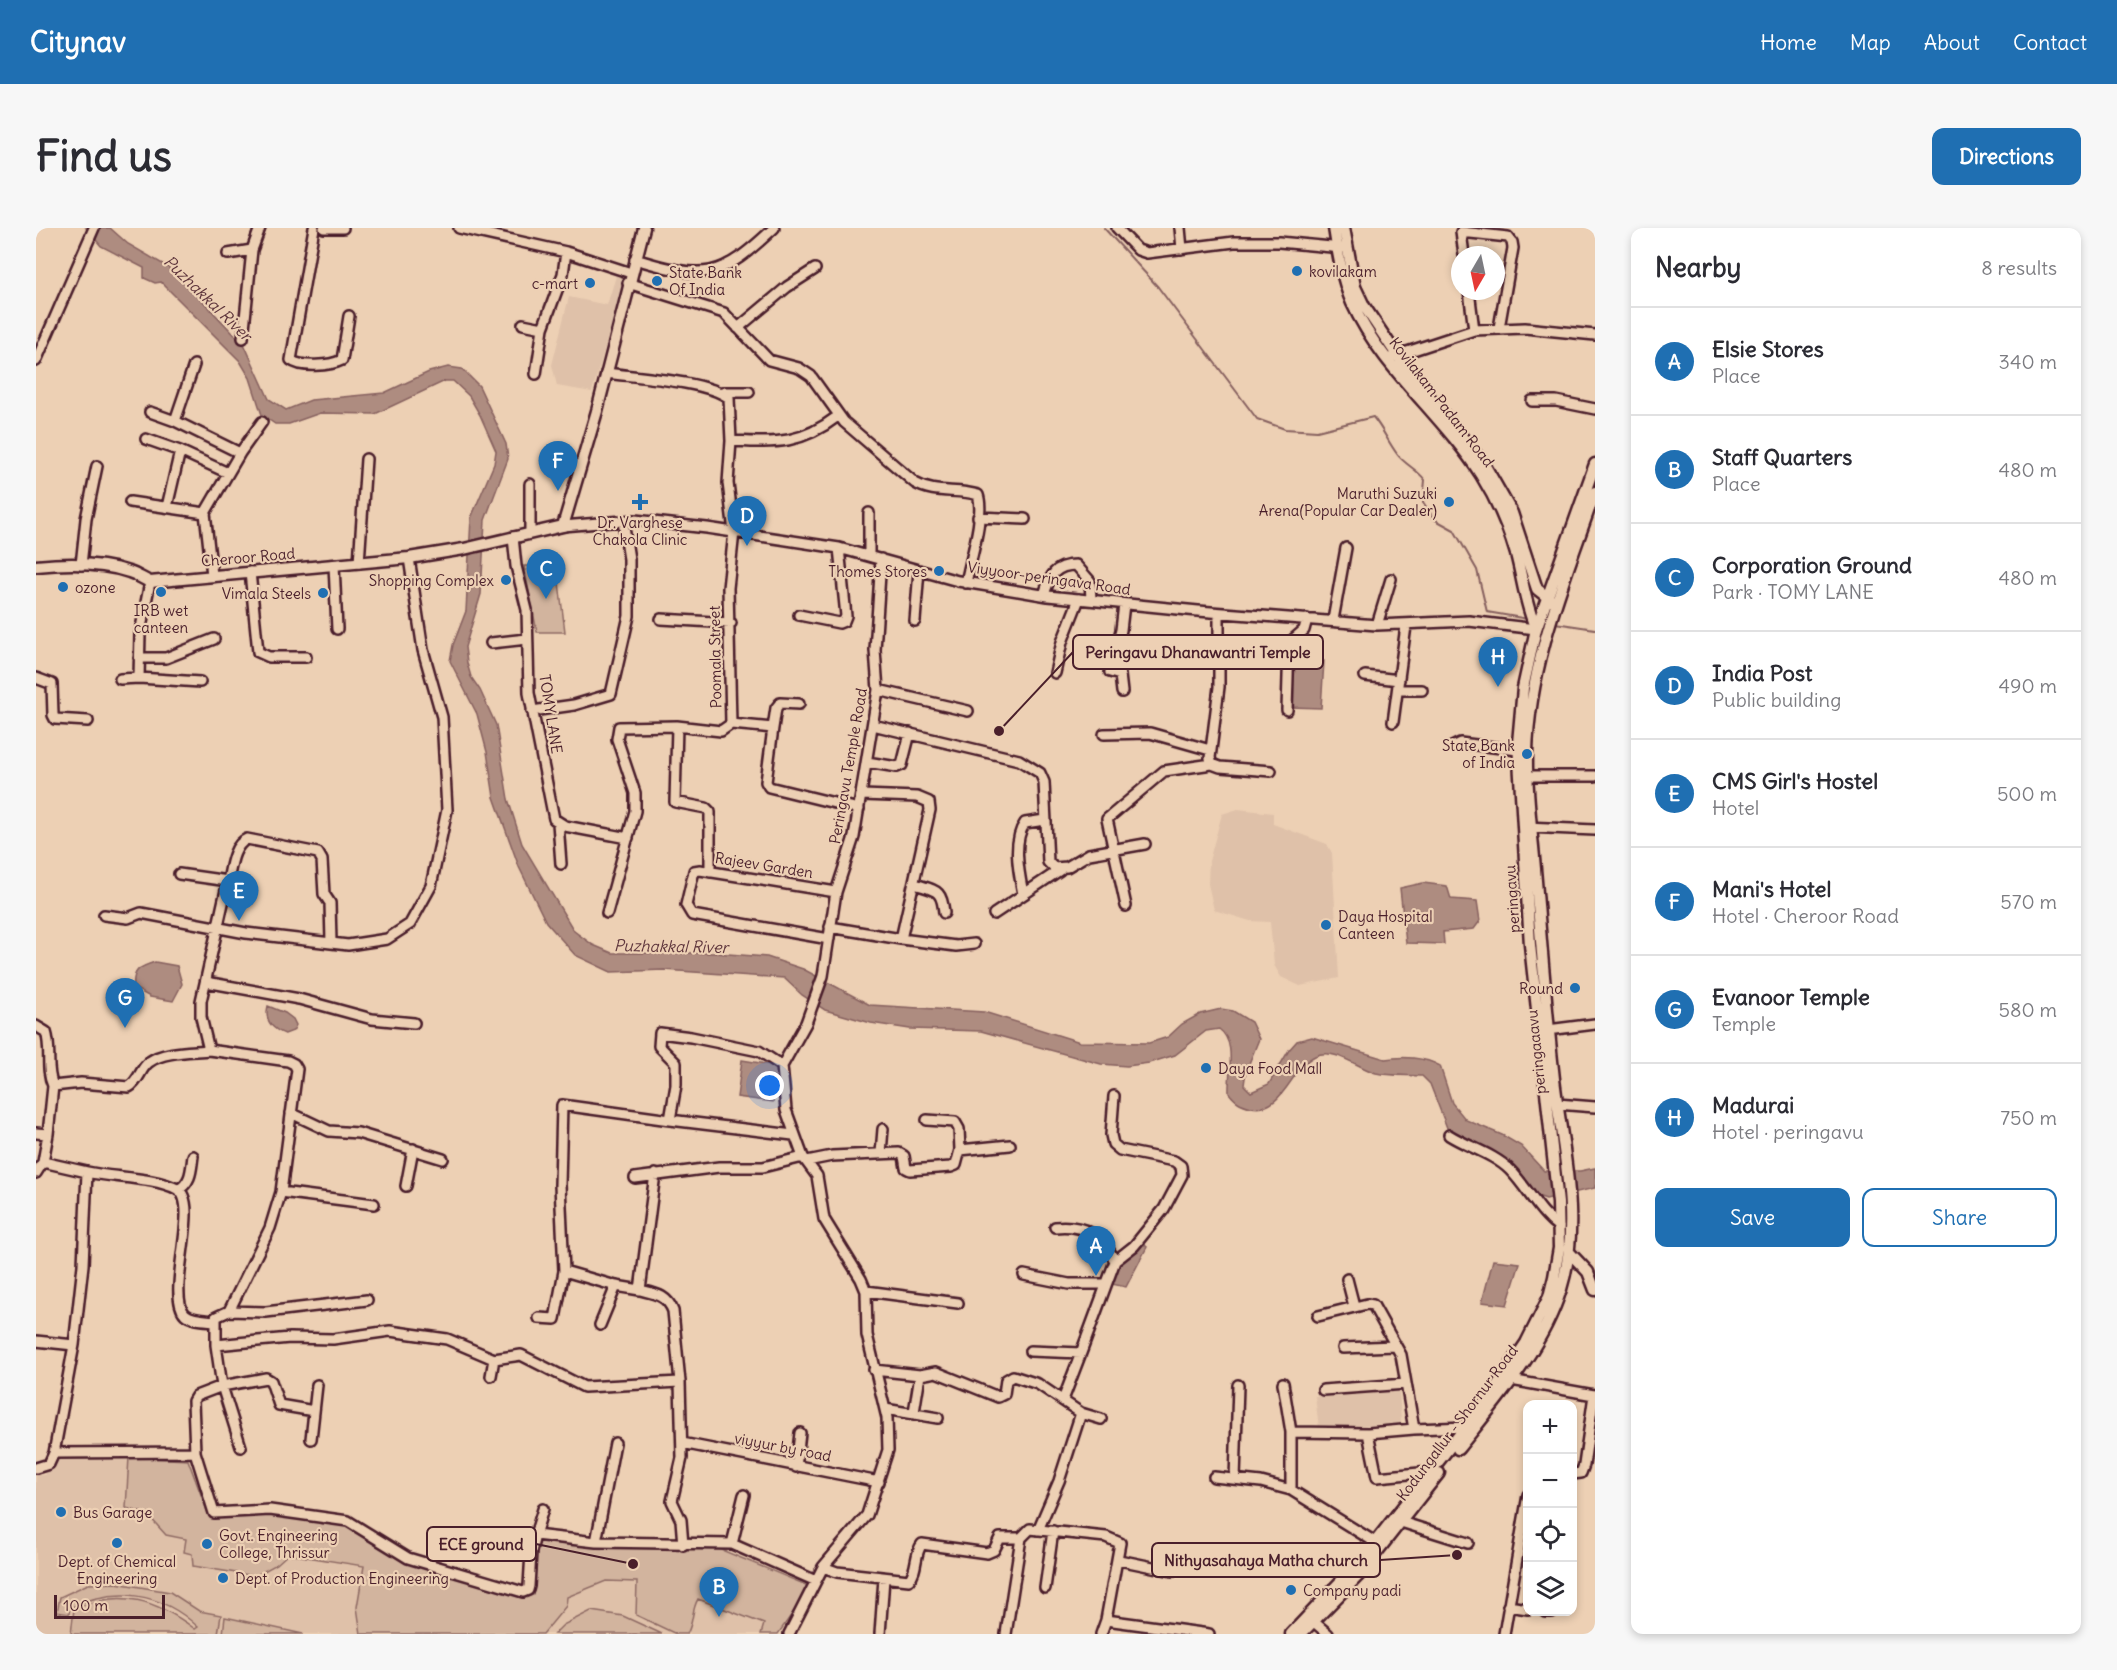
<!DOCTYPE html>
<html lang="en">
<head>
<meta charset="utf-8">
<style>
  body { margin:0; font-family:Delius,sans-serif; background:#f7f7f7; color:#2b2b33 }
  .controls { position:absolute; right:18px; bottom:18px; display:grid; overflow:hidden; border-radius:12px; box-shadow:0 3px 9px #0003 }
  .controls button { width:54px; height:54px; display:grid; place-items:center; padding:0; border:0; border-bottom:2px solid #e1e1e2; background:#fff; color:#2b2b33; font:30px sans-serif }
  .compass { position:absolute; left:1415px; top:18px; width:54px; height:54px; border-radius:50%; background:#fff; box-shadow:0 3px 9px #0003; rotate:189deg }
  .scale { position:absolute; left:18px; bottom:15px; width:111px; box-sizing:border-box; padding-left:6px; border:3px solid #4a1f2b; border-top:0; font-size:16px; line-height:21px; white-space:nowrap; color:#4a1f2b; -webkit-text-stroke:4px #edd0b4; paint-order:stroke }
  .you { position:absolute; left:734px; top:858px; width:21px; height:21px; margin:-15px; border:4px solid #fff; border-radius:50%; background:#1a73e8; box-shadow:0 0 0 9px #1a73e833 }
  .badge { display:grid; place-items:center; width:39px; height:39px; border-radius:50%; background:#1f6fb2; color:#fff; font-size:20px; font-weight:700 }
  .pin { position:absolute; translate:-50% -50px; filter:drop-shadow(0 2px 3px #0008) }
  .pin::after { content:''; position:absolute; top:32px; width:21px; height:18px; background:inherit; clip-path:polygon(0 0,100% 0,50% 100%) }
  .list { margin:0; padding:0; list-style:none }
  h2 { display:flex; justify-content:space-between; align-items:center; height:78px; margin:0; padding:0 24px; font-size:26px }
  h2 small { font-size:20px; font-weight:400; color:#7c7c81 }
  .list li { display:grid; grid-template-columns:39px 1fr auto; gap:18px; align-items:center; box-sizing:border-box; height:108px; padding:0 24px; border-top:2px solid #e1e1e2 }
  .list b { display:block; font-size:22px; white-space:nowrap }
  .list p { margin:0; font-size:20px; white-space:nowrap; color:#7c7c81 }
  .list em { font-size:20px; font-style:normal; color:#7c7c81 }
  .actions { display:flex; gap:12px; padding:18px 24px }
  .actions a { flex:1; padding:14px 0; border:2px solid #1f6fb2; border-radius:12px; text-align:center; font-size:21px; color:#1f6fb2 }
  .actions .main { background:#1f6fb2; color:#fff }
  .icon { flex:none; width:33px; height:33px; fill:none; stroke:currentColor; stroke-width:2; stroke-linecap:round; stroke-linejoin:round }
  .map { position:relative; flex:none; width:1559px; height:1406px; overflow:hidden; border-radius:12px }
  header { display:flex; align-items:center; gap:36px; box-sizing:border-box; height:84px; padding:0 30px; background:#1f6fb2; color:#fff }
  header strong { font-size:28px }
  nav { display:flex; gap:33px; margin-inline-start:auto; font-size:21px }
  .intro { display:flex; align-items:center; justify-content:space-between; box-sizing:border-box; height:144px; padding:0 36px }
  h1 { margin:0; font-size:42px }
  .button { padding:15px 27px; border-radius:12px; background:#1f6fb2; color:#fff; font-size:21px; font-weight:700 }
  main { display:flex; gap:36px; padding:0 36px }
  aside { flex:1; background:#fff; border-radius:12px; box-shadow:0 3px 9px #0003 }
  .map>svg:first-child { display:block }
  .built { fill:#dfc1a9 }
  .green { fill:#d2b49e; stroke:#8e6a64; stroke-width:1.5 }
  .water { fill:#ae8c80; stroke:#86605e; stroke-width:1.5 }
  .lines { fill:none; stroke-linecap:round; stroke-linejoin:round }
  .stream { stroke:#86605e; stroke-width:2 }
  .minor-casing { stroke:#4a1f2b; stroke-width:14 }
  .major-casing { stroke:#4a1f2b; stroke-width:15 }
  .minor { stroke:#edd0b4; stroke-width:9 }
  .major { stroke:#edd0b4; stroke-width:10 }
  .poi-dot { fill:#1f6fb2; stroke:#edd0b4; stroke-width:2 }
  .labels { text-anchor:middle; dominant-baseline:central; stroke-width:4.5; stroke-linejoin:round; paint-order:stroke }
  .poi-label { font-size:15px; fill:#4a1f2b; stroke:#edd0b4; text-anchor:start }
  .street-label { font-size:15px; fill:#4a1f2b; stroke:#edd0b4 }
  .water-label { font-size:16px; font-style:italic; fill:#5e353c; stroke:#edd0b4 }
  .leader { fill:none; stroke:#4a1f2b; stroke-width:2 }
  .callout-dot { fill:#4a1f2b; stroke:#edd0b4; stroke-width:2 }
  .callout { fill:#edd0b4; stroke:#4a1f2b; stroke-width:2 }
  .callout-label { font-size:16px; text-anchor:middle; font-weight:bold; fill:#4a1f2b }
</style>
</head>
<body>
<header>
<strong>Citynav</strong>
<nav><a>Home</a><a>Map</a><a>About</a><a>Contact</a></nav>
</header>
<div class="intro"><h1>Find us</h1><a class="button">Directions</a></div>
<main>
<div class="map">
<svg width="1559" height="1406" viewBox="0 0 1559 1406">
  <rect width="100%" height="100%" fill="#edd0b4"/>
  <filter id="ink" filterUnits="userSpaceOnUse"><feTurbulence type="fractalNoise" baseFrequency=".0167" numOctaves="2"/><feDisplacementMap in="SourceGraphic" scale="12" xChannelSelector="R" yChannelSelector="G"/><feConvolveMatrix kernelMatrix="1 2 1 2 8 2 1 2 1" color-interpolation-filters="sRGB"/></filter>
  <g filter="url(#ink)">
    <!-- built -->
    <path class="built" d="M580,48L589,51L556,164L521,158L516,137L533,69L571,77Z
      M1202,581L1237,585V596L1291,616L1296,625L1303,750L1264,758L1245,749L1238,737L1234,694L1214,693L1178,682L1172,656L1173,633L1186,586Z
      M1363,1161L1365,1195L1283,1200L1279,1168Z
      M29,1226L152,1232L173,1288L238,1287L372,1334L489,1370L497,1367L499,1314L681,1320L742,1406H0V1247H8L21,1230Z"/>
    <!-- green -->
    <path class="green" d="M488,338H521L529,404H501Z
      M93,1229L152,1232L173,1288L238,1287L310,1295L372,1334L489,1370L497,1367L499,1314L503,1309L681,1320L775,1359L742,1406H725L728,1396L662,1371C655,1383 658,1394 651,1406H640L600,1387L601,1354L570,1353L531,1369L530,1378L507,1406H325L321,1379L328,1338L252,1326L241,1336L219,1348L157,1338L156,1326L148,1324L150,1311L130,1307L111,1286L90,1280Z
      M80,1355L134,1364L163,1383L185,1387L182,1406H35L38,1381C85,1360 120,1372 159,1401L162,1399C125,1364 79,1358 34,1380L33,1386L21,1384L24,1369L52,1356Z
      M555,1383L587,1388L626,1406H518L527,1397Z
      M189,1389L267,1406H187Z"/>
    <!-- water -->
    <path class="water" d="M50,0H74L92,16L132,39L160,66L209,118L233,171L250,182L275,172L348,165L393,144L412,139L426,141L443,158L470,216L472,231L449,292L445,366L429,419L431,435L435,449L444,462L460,497L472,571L486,616L538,703L557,717L576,725H679L731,729L767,741L834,777L948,784L1044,814L1113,815L1132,809L1146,796L1164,786L1185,781L1197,783L1215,794L1223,811L1210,843L1208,857L1215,864L1233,856L1253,822L1261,813L1276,809L1349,831C1366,828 1389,829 1404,838L1416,875L1430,892L1466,907L1485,918L1508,943H1544L1559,940V960L1510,971L1496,966L1476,939L1413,905L1394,856L1386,848C1371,847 1354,848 1340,845C1322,840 1299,819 1279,828C1255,839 1247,886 1215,879C1204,876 1200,874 1193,865C1192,844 1201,814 1183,801L1170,803L1139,827L1113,835L1091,838L1065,836L945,803L874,801L835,795L789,782L766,767L748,750L628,742L575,744L539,727L510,694L483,639L458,569L451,524L441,486L414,433L417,417L430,383L435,290L458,236L460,223L444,187L433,168L417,153H409L339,186L284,185L253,196H239L226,187L214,150L204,133L125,54L119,55L108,50V40L65,18Z
      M1288,433L1285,480L1255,479L1252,434Z
      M1387,655L1411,658L1415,671L1441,673L1444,693L1438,701L1407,704L1408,716L1370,715L1364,660Z
      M119,734L141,738L146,756L137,773L114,769L98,760C96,742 103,739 119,734Z
      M232,778L249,785L257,791L260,797L257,803L249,806C236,801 228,793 232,778Z
      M706,832L742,838L737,874L701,869Z
      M1104,1013L1111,1019L1090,1059L1071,1055L1080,1035Z
      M1457,1032L1484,1035L1471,1077L1446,1074Z"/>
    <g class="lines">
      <!-- stream -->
      <path class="stream" d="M1068,0L1122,59L1221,191L1249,201L1281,203L1337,189C1347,201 1352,214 1361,226C1368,236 1381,241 1389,252L1387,274L1398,291L1418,302L1441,342L1451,384L1492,391
        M1519,395L1559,401"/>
      <defs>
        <path id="minor" d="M278,0L255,132C265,140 294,138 306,132L313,88
          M288,0H307
          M423,0L530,24L595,45
          M1081,0L1102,22L1111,25L1198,14H1243L1306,20
          M1144,0L1146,21
          M192,26L216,22L224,0
          M1428,27L1425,4L1472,9L1476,14L1477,20L1463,100
          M599,31C670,52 683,52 738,0
          M592,55L688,85L733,132L763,140L775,148L808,194L879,255C899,267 921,260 942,267C949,287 934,333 930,355
          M1433,63L1438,102
          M487,96L507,100L527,46L530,24
          M702,100L751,59L779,41
          M207,110L216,22
          M1356,129L1438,102L1489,100L1559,107
          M0,133L58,0
          M158,137L139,193L204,225L169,285L176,347
          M570,145C600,149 671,153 693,170L695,213C740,215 764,217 802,188
          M500,146L507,100
          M686,164H713
          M1496,173H1520L1559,181
          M114,184L139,193
          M110,211L144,223L192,245
          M204,225L226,194
          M494,256V305
          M94,274L169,285
          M131,279L144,223
          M942,289L989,291
          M527,298L599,292L671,300L803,320L922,353L1012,368L1162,383L1341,397L1433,393L1500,401
          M477,309L480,338L491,382L493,465L518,591L529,598L592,610
          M833,328V285
          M323,335L330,231
          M45,337L50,291L61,238
          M298,337L301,401
          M214,344L222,424L233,429H270
          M1008,367C1014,347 1019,337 1040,337L1054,353L1055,372
          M1183,385V459L1174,530L1176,536L1184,539L1235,543
          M763,387L803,395L808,393L810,388L803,320
          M625,391L695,395
          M1297,392L1310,320
          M879,393L883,342
          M1341,397L1355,351
          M455,415L491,411
          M103,430H130L178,411
          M1019,445L1026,414L1043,371
          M1329,448L1363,452
          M0,450L16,456L17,487L19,491L52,493
          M103,450L164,454
          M84,451L103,450L104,405L114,354
          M842,462L932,483
          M1362,462H1386
          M1086,464L1084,447L1074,444L1085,402L1088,376
          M1251,482L1253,415L1268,402L1271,391
          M496,483L538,477L575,466L593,388V331L587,293
          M1357,494L1370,398
          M695,496L737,500L730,554L733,559L823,581
          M837,497L983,532L1004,545L1008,554L1012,634L1018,640L1031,639L1053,626L1109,616
          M641,498L639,574L670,580L674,584V644
          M737,500L740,480L744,475L763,476
          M1068,506L1114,505L1174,522
          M1416,519L1424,515L1482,522
          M831,534L861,539L866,537L874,505
          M1491,548H1559
          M522,595L525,636
          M1489,599L1559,602
          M143,646L192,653C195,639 197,617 211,611L282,625L286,632L288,666L294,675L295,714
          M879,656C900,663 906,661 908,685
          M987,666C983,645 976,613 989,595L1009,592
          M1090,678L1071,591L1128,543L1176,536
          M571,685L599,583V565L581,511L583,499L641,498L685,503L695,496L692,360L698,304L692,255L695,213
          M958,686L1024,642
          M68,687L92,690L105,685L210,705L312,717L351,711L374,696L395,658L411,582L406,489L387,422L373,330
          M794,699L865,711L894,582L893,574L881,569L826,567
          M793,711L656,687L650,677L658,643L664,642L800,664
          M865,711L920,718L938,716
          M170,754L263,771L336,791L378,795
          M0,798L10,804C16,822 9,840 17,858
          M1512,802L1559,796
          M1521,876L1559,879
          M255,885L293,903L322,905L407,931
          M634,892L757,907
          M891,892L919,894L923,901L924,922L974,917
          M0,905L12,906L17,858L45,855L93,859C103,853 104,841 113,834C128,823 155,824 173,822L165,789V773L192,653
          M1413,907C1432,919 1458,926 1474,942C1492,960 1502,984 1523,999
          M845,925L847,901
          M771,933L796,928L863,925L868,928L870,940L874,942L915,939L920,937L924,922
          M51,944C77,950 118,949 141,961C166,974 129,1065 149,1086C155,1092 170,1092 179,1093
          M0,945L7,934
          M599,950L683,939H727L767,929
          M370,958L377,921
          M142,962C156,954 155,941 157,928
          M245,964L338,976
          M1019,999C1048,996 1066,1007 1079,1033
          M528,1043L524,957L526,877L634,892L640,857V835L623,818L624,805L655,809L723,823L746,838
          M988,1047L1033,1056H1068
          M1311,1051L1318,1078
          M604,1062C620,1066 631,1067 637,1083L644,1154L646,1230L636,1273L645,1292L647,1317
          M830,1063L922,1075
          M193,1083L230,1084L331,1072
          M1282,1088L1331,1076L1337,1077L1365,1127L1378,1201L1430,1199
          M503,1090L519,1091L528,1043L580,1058L604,1062L619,946
          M564,1097L580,1058
          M0,1113L38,1117
          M180,1117L254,1110L297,1111L354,1103L411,1111L458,1131L455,1148
          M1307,1120L1359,1118
          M994,1123L1045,1125L1079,1033L1098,1018L1128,981L1146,947L1145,938L1138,933L1084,922L1077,916L1075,907L1078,868
          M458,1131L485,1127L548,1159L644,1154
          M838,1142L884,1147L900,1144L962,1169L968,1166L970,1152L977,1148L1002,1156L1045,1185L1065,1191
          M1475,1152L1558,1167L1548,1237L1545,1245L1536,1246
          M1247,1155L1255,1204V1262
          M1287,1162L1370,1156
          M1027,1172L1045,1125
          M849,1181L902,1190
          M878,1184L884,1147
          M1255,1204L1332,1205L1341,1249L1394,1244
          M1332,1205L1378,1201
          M275,1211L281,1157
          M646,1215L843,1254
          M205,1219L186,1158L230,1150L235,1153L243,1177L278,1183
          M159,1224L157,1173L160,1168L186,1158L180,1117V1089L193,1083L234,1000L245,964L261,841L258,836L252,833L173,822
          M18,1225L159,1224L178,1285L234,1282L312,1293L372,1330L487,1364L492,1362L493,1358L495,1324L499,1307L560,1314L696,1316L780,1353
          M760,1239L764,1205
          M0,1240L13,1236L18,1225L38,1117L47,1037L51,944L7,934L12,906
          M1178,1249L1225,1254L1255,1262L1339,1314
          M1199,1251L1202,1157
          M1365,1294L1432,1315
          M1002,1302L1023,1253L1045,1185
          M499,1307L507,1281
          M560,1314L579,1215
          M696,1316L708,1267
          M1083,1332L1136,1343
          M787,1339L801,1344L873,1352C882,1342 878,1326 886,1316L951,1325L958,1322L964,1310H985
          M1009,1360L1017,1303
          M1472,1378L1492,1381
          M1510,1384H1516
          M1278,1394L1292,1406
          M753,1406L787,1339L831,1287L852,1222L851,1190L831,1107L830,1063L825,1051L788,991L781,948L767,929L750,882L746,838L770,795L787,748L800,664L818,609L842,462L839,422L845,331
          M844,1406L848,1350
          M970,1406L985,1310L994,1301L1070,1309L1084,1315L1070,1392
          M1065,1406L1070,1392L1173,1406
          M1468,1406L1492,1267"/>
        <path id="major" d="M1298,0C1302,25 1306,52 1316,75C1346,141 1407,187 1445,247C1460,271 1472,298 1480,326C1487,352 1489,376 1500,401
          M1308,0L1319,59L1328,78L1369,139L1448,236L1476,285L1501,361L1515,372
          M0,338C30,335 64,334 93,344C100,346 107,351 114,354L373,330L428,321L527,298L561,183L608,0
          M1533,1024L1552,1044L1559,1062
          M1422,1221C1460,1173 1507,1120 1525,1061C1546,994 1526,919 1518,851C1510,781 1505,711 1499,641C1496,603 1490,564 1491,525C1493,435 1530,348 1559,264
          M1255,1406L1325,1332L1453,1169L1490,1115L1513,1069L1518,1049L1523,1020L1522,975L1494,717L1482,515L1487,460L1500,401L1559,236
          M1265,1406L1322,1348L1403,1245"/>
      </defs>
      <!-- minor casing -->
      <use href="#minor" class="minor-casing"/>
      <!-- major casing -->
      <use href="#major" class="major-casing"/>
      <!-- minor -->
      <use href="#minor" class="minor"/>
      <!-- major -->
      <use href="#major" class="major"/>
    </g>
  </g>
  <!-- markers -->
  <g class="poi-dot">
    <circle cx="1261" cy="43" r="6"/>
    <circle cx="621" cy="53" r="6"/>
    <circle cx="554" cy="55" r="6"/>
    <path d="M601 265h6v6h6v6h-6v6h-6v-6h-6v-6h6z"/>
    <circle cx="1413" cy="274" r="6"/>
    <circle cx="903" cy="343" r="6"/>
    <circle cx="470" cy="352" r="6"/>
    <circle cx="27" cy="359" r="6"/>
    <circle cx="125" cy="364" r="6"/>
    <circle cx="287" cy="365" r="6"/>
    <circle cx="1491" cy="526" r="6"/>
    <circle cx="1290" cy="697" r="6"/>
    <circle cx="1539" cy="760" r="6"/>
    <circle cx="1170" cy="840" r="6"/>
    <circle cx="25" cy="1284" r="6"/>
    <circle cx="81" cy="1315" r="6"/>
    <circle cx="171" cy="1316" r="6"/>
    <circle cx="187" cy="1350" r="6"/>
    <circle cx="1255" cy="1362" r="6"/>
  </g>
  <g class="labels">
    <!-- poi labels -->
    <g class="poi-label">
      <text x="1273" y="43">kovilakam</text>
      <text x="633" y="44">State Bank<tspan x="633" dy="17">Of India</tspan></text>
      <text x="542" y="55" text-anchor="end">c-mart</text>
      <text x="1401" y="265" text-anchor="end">Maruthi Suzuki<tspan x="1401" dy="17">Arena(Popular Car Dealer)</tspan></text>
      <text x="604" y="294" text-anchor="middle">Dr. Varghese<tspan x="604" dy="17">Chakola Clinic</tspan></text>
      <text x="891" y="343" text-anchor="end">Thomes Stores</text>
      <text x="458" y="352" text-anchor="end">Shopping Complex</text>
      <text x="39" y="359">ozone</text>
      <text x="275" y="365" text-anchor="end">Vimala Steels</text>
      <text x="125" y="382" text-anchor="middle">IRB wet<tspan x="125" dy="17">canteen</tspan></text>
      <text x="1479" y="517" text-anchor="end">State Bank<tspan x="1479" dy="17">of India</tspan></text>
      <text x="1302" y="688">Daya Hospital<tspan x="1302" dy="17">Canteen</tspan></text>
      <text x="1527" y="760" text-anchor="end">Round</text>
      <text x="1182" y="840">Daya Food Mall</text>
      <text x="37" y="1284">Bus Garage</text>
      <text x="183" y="1307">Govt. Engineering<tspan x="183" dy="17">College, Thrissur</tspan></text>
      <text x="81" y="1333" text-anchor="middle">Dept. of Chemical<tspan x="81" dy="17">Engineering</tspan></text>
      <text x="199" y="1350">Dept. of Production Engineering</text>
      <text x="1267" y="1362">Company padi</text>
    </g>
    <!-- street labels -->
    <g class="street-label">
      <text transform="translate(1406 174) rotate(52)">Kovilakam Padam Road</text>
      <text transform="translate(212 329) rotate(-5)">Cheroor Road</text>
      <text transform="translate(1013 350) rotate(8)">Viyyoor-peringava Road</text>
      <text transform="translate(679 429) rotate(-91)">Poomala Street</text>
      <text transform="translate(515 486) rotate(81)">TOMY LANE</text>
      <text transform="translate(812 538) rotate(-80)">Peringavu Temple Road</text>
      <text transform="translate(728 637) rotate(9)">Rajeev Garden</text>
      <text transform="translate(1476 671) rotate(-94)">peringavu</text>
      <text transform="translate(1500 824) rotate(-96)">peringaaavu</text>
      <text transform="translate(1421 1195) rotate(-53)">Kodungallur - Shornur Road</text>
      <text transform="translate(747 1219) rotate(11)">viyyur by road</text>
    </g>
    <!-- water labels -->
    <g class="water-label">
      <text transform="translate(172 70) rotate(44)">Puzhakkal River</text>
      <text transform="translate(635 718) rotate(1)">Puzhakkal River</text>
    </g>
  </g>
  <!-- callouts -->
  <path class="leader" d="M963 503L1037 424M597 1336L500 1316M1421 1327L1344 1332"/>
  <g class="callout-dot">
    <circle cx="963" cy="503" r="6"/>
    <circle cx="597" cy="1336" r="6"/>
    <circle cx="1421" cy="1327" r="6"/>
  </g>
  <g class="callout">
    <rect x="1037" y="407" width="250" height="34" rx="6"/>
    <rect x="391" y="1299" width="109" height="34" rx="6"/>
    <rect x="1116" y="1315" width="228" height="34" rx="6"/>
  </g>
  <g class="callout-label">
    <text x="1162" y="430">Peringavu Dhanawantri Temple</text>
    <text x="445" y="1322">ECE ground</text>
    <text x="1230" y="1338">Nithyasahaya Matha church</text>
  </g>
</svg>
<div class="controls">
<button>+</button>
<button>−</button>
<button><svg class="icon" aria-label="locate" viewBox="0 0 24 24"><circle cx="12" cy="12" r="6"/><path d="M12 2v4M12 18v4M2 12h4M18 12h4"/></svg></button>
<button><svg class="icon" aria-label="layers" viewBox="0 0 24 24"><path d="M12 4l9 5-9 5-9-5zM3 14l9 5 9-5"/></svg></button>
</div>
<svg class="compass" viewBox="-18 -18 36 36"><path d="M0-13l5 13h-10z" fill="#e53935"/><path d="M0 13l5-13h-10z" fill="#7c7c81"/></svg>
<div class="scale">100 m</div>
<div class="you"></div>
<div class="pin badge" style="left:1060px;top:1048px">A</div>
<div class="pin badge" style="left:683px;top:1389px">B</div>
<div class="pin badge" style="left:510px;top:371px">C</div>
<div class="pin badge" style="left:711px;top:318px">D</div>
<div class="pin badge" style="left:203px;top:693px">E</div>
<div class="pin badge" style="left:522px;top:263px">F</div>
<div class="pin badge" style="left:89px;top:800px">G</div>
<div class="pin badge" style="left:1462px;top:459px">H</div>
</div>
<aside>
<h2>Nearby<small>8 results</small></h2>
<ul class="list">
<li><span class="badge">A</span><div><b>Elsie Stores</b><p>Place</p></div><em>340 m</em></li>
<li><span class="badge">B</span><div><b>Staff Quarters</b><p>Place</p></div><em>480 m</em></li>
<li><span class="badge">C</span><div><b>Corporation Ground</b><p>Park · TOMY LANE</p></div><em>480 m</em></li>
<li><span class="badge">D</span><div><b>India Post</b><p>Public building</p></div><em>490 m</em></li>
<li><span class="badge">E</span><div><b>CMS Girl's Hostel</b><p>Hotel</p></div><em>500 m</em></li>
<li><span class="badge">F</span><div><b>Mani's Hotel</b><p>Hotel · Cheroor Road</p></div><em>570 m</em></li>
<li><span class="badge">G</span><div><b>Evanoor Temple</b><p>Temple</p></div><em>580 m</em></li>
<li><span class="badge">H</span><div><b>Madurai</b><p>Hotel · peringavu</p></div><em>750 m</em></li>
</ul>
<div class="actions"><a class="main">Save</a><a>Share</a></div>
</aside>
</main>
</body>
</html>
